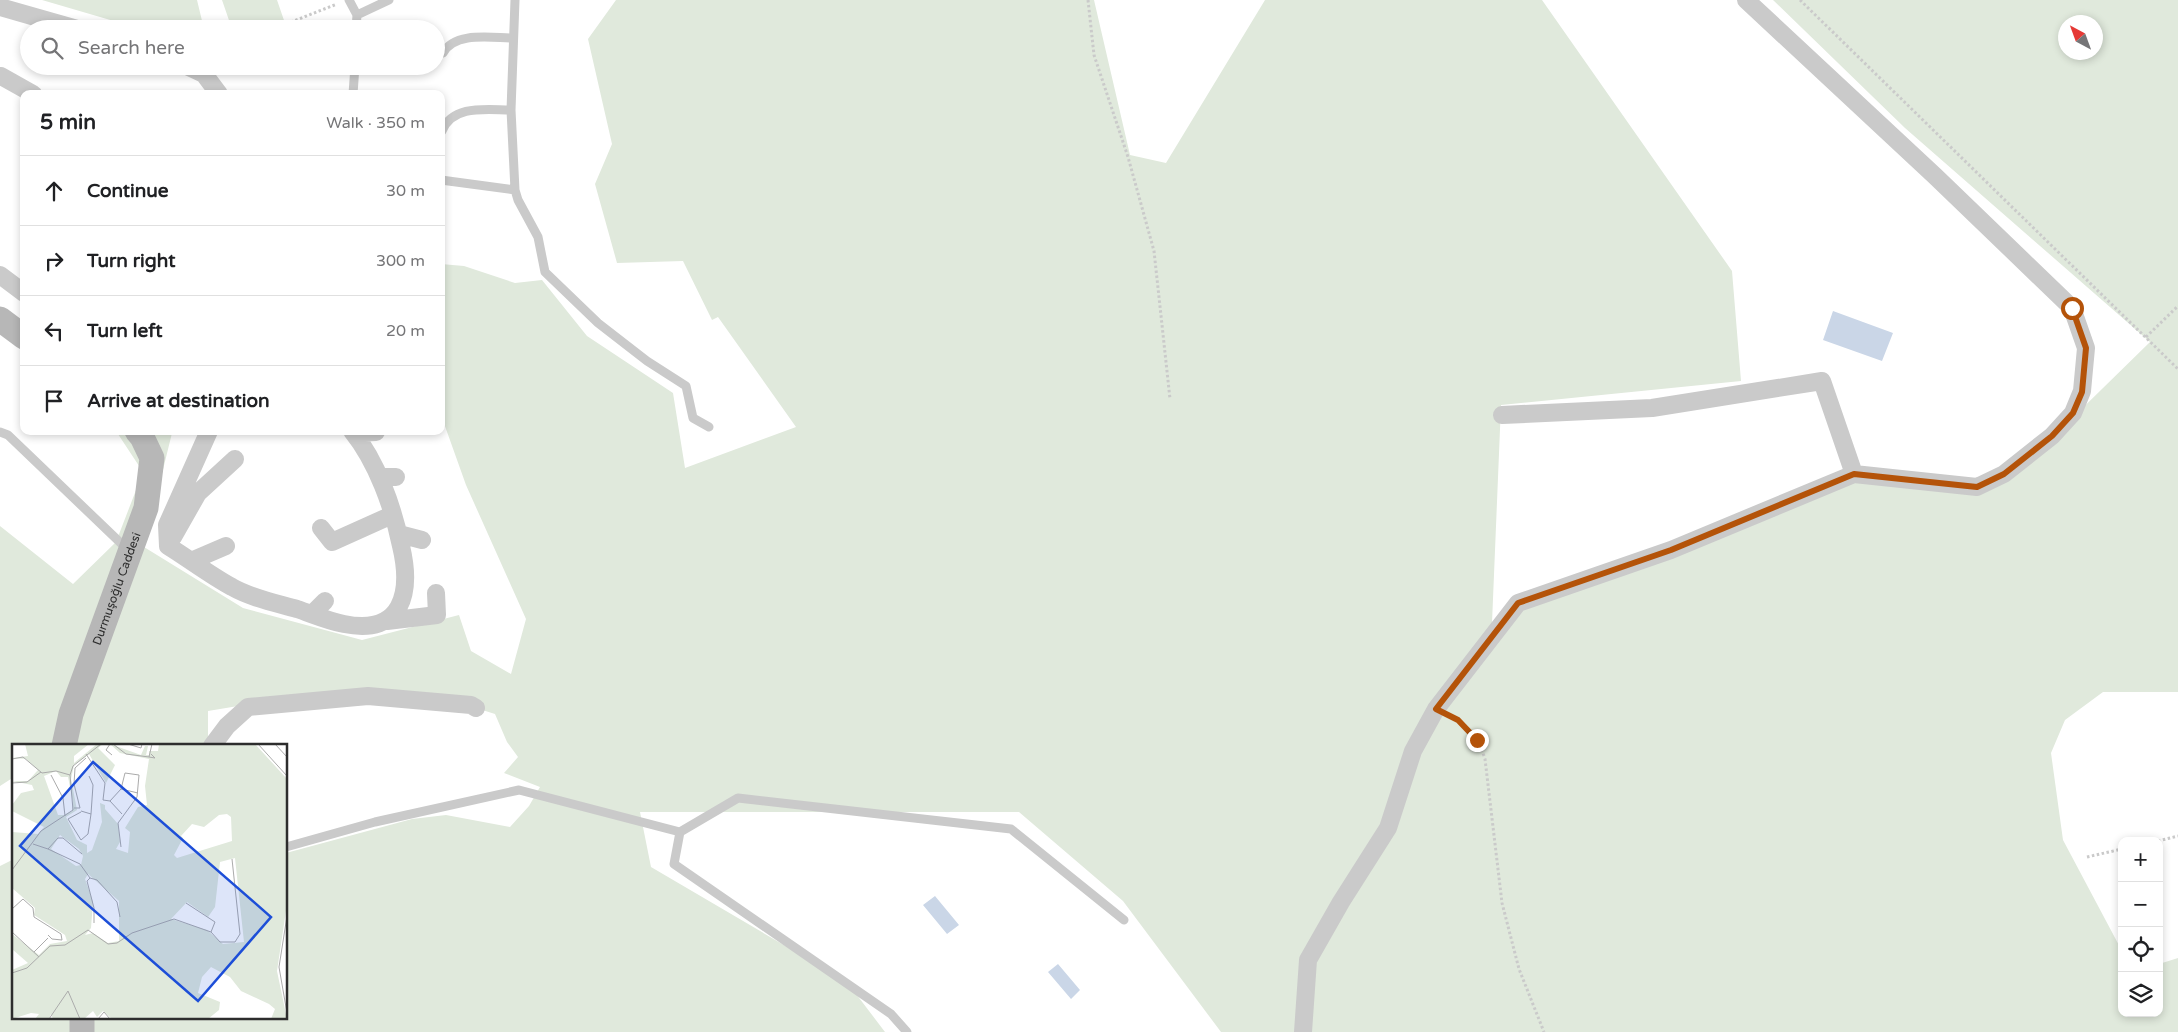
<!DOCTYPE html>
<html lang="en">
<head>
<meta charset="utf-8">
<style>
  body { margin:0; font-family:"Varela Round",sans-serif; background:#f6f6f6; color:#202124 }
  .controls { position:absolute; right:15px; bottom:15px; display:grid; overflow:hidden; border-radius:10px; box-shadow:0 2px 8px #0003 }
  .controls button { width:45px; height:45px; display:grid; place-items:center; padding:0; border:0; border-bottom:1px solid #e0e0e0; background:#fff; color:#202124; font:25px sans-serif }
  .compass { position:absolute; left:2058px; top:15px; width:45px; height:45px; border-radius:50%; background:#fff; box-shadow:0 2px 8px #0003; rotate:319deg }
  .stop { position:absolute; width:15px; height:15px; margin:-11px; border:4px solid #b45309; border-radius:50%; background:#fff }
  .stop.end { background:#b45309; border-color:#fff; box-shadow:0 1px 5px #0008 }
  .list { margin:0; padding:0; list-style:none }
  h2 { display:flex; justify-content:space-between; align-items:center; height:65px; margin:0; padding:0 20px; font-size:21px }
  h2 small { font-size:16px; font-weight:400; color:#757577 }
  .list li { display:grid; grid-template-columns:32px 1fr auto; gap:15px; align-items:center; box-sizing:border-box; height:70px; padding:0 20px; border-top:1px solid #e0e0e0 }
  .list b { display:block; font-size:19px; white-space:nowrap }
  .list em { font-size:16px; font-style:normal; color:#757577 }
  .icon { flex:none; width:28px; height:28px; fill:none; stroke:currentColor; stroke-width:2; stroke-linecap:round; stroke-linejoin:round }
  .map { position:relative; flex:none; width:2178px; height:1032px; overflow:hidden }
  .search { position:absolute; background:#fff; box-shadow:0 2px 8px #0003; left:20px; top:20px; width:425px; height:55px; display:flex; align-items:center; gap:12px; box-sizing:border-box; padding:0 18px; border-radius:28px; color:#757577; font-size:19px }
  .panel { position:absolute; background:#fff; box-shadow:0 2px 8px #0003; left:20px; top:90px; width:425px; height:345px; border-radius:10px }
  .map>svg:first-child { display:block }
  .green { fill:#e0e9dc; fill-rule:evenodd }
  .water { fill:#cad6e7 }
  .lines { fill:none; stroke-linecap:round; stroke-linejoin:round }
  .path { stroke:#cacaca; stroke-width:3; stroke-dasharray:2.5 2.5; stroke-linecap:butt }
  .lane { stroke:#cacaca; stroke-width:9 }
  .street { stroke:#cacaca; stroke-width:18 }
  .secondary { stroke:#b7b7b7; stroke-width:25 }
  .route { stroke:#b45309; stroke-width:6 }
  .labels { text-anchor:middle; dominant-baseline:central; stroke-width:5; stroke-linejoin:round; paint-order:stroke }
  .street-label { font-size:12px; fill:#2d2d2d; stroke:#fff }
  .inset-road { fill:none; stroke:#ababab; stroke-width:1 }
  .view { fill:#1d4ed8; fill-opacity:0.15; stroke:#1d4ed8; stroke-width:2.5 }
  .inset-edge { fill:none; stroke:#2d2d2d; stroke-width:2.5 }
</style>
</head>
<body>
<div class="map">
<svg width="2178" height="1032" viewBox="0 0 2178 1032">
  <rect width="100%" height="100%" fill="#fff"/>
  <!-- green -->
  <path class="green" d="M42,0H197L204,29H141Z
    M222,0H277L287,29H232Z
    M616,0H1094L1130,155L1166,163L1265,0H1542L1732,271L1741,381L1501,405L1492,623L1815,481L2007,482L2150,342L1905,128L1773,0H2178V692H2103L2065,720L2051,753L2063,840L2122,951V1013H2159V964L2178,958V1032H1221L1123,901L1019,812H640L651,867L847,982L885,1032H0V866L14,859V1018H286V853L412,819L446,815L510,827L529,806L540,787L504,773L518,757L507,742L495,714L425,692L303,695L208,711V746H14V777L0,786V526L73,584L116,542L143,472L116,431L172,433L144,547L243,608L362,640L459,615L471,651L511,674L526,619L466,485L441,415V264L464,266L515,283L542,280L587,336L673,393L685,468L796,427L718,317L712,320L683,261L617,263L595,184L612,144L588,39ZM2066,22H2096V52H2066Z"/>
  <!-- water -->
  <path class="water" d="M1833,311L1893,333L1882,361L1823,340Z
    M935,896L959,925L947,934L923,905Z
    M1058,964L1080,990L1071,999L1048,972Z"/>
  <g class="lines">
    <!-- path -->
    <path class="path" d="M1088,0L1094,55L1128,157L1154,251L1170,399
      M1800,0L2178,369
      M286,24L337,4
      M2146,337L2178,306
      M1452,716C1469,726 1479,740 1485,759L1502,903L1519,969L1544,1032
      M2158,841L2178,836
      M2087,857L2122,849"/>
    <!-- lane -->
    <path class="lane" d="M349,0L357,15L356,29
      M515,0L511,110L515,190L518,200L538,237L545,272L598,323L647,361L686,386L693,418L709,427
      M357,15L389,0
      M443,53C455,31 492,38 513,38
      M353,94L355,66
      M442,131C453,104 487,110 511,110
      M441,180L515,190
      M0,432L8,435L128,550
      M680,832L738,798L1011,829L1124,920
      M286,847L375,822L519,790L680,832L674,864L891,1014L907,1032"/>
    <!-- street -->
    <path class="street" d="M0,7L77,29
      M187,66L204,74L219,94
      M1,76L33,94
      M0,275L24,293
      M1502,415L1652,408L1822,381L1854,474
      M209,431L167,525L168,546C189,559 210,575 232,587C251,598 276,603 297,609C312,614 328,621 344,624C403,636 412,592 401,546C393,507 377,462 352,431
      M354,433L376,432
      M379,477H396
      M321,528L332,542L392,515
      M399,534L422,540
      M173,537L198,493L235,459
      M191,561L226,546
      M312,614L325,601
      M387,621L437,615L436,593
      M212,746L227,726L248,707L368,696L471,705L476,708
      M1303,1032L1308,960L1341,902L1388,828L1413,751L1436,709L1518,603L1671,550L1854,474L1977,487L2004,474L2052,436L2073,413L2082,391L2086,348L2072,308L1935,176L1746,0"/>
    <!-- secondary -->
    <g class="secondary">
      <path d="M0,319L24,337"/>
      <path id="s1" d="M64,746L71,714L146,508L152,458L142,437L137,431"/>
      <path d="M82,1018V1032"/>
    </g>
  </g>
  <g class="lines">
    <!-- route -->
    <path class="route" d="M1477,740L1458,720L1436,709L1518,603L1671,550L1854,474L1977,487L2004,474L2052,436L2073,413L2082,392L2086,348L2072,308"/>
  </g>
  <g class="labels">
    <!-- street labels -->
    <g class="street-label">
      <text stroke="none"><textPath href="#s1" startOffset="166">Durmuşoğlu Caddesi</textPath></text>
    </g>
  </g>
  <!-- overview -->
  <g transform="translate(12 744)">
    <rect width="275" height="275" fill="#fff"/>
    <path d="M13,0H77L62,12V19L85,0H91L86,4L103,21L94,39L77,10L62,21L59,35L65,66L54,73L65,96L75,101V109L80,106L90,78L88,59L93,61V65L106,80L108,98L104,105L116,109L118,88L113,84L126,63L135,61L133,42L137,15L108,9L98,0L129,11L133,2H136L134,11H137V7H146L147,0H243L275,35V160L265,227L275,275H259L263,265L257,260L229,247L218,233L199,223L190,233L186,249L208,258L207,266L196,275H100L91,267L85,273L81,267L72,275H41L39,270L37,275H23L27,270L19,269L0,275V226L16,219L0,205V190L27,211L38,200L55,197L53,191L22,171L23,164L0,144V88L26,90L32,83L0,67V61L9,49L22,46L20,41L0,37H16L26,26L14,15L0,14L16,12ZM44,27L49,33H56L61,58L60,67L52,71H46L32,32ZM215,70L219,73L220,97L165,114L162,111L171,94L169,92L180,80L192,83L207,71ZM48,91L67,105L71,112L69,121L64,122L39,105ZM223,114L232,198L211,200L195,186L159,175L175,158L196,173L203,163L208,118ZM76,130L107,157V197L96,199L81,189L73,191L79,184L81,158L73,135Z" fill="#e0e9dc" fill-rule="evenodd"/>
    <path class="inset-road" d="M98,0L94,6L100,11M101,0L114,10L137,13M116,0L129,4L130,0M246,0L275,32M263,0L275,13M74,10L93,39L91,56L98,57L109,45L113,29L127,31L125,53L106,79L109,103M139,10L143,14L137,13L140,0M0,15L11,13L30,29L44,27L58,31M39,31L51,54L53,72M0,39L15,38L29,28M109,45L126,49M98,57L110,70M62,64H68L62,40L63,24L74,14M69,67L79,70L81,41L77,32M69,68L56,75L69,96L76,90L79,70M21,100L36,105L46,94H51L70,110M36,105L68,120L78,134L75,137L82,164V179M0,126L29,87L61,66L58,31L61,22L89,0M78,134L85,136L105,158L108,173M174,159L203,178L199,188M0,165L11,155L21,164L22,173L49,190L50,196L40,195L36,191M275,172L267,223L275,269M0,188L27,213M275,205V240M22,208L36,194M0,229L15,224L38,202L53,201L76,186L96,200L105,199L120,189L162,175L199,188L208,198H223L228,190L220,115M37,275L56,247L68,275M86,275L92,268L98,275"/>
    <path class="view" d="M81,18L259,173L186,257L8,102Z"/>
    <rect width="275" height="275" class="inset-edge"/>
  </g>
</svg>
<div class="controls">
<button>+</button>
<button>−</button>
<button><svg class="icon" aria-label="locate" viewBox="0 0 24 24"><circle cx="12" cy="12" r="6"/><path d="M12 2v4M12 18v4M2 12h4M18 12h4"/></svg></button>
<button><svg class="icon" aria-label="layers" viewBox="0 0 24 24"><path d="M12 4l9 5-9 5-9-5zM3 14l9 5 9-5"/></svg></button>
</div>
<svg class="compass" viewBox="-18 -18 36 36"><path d="M0-13l5 13h-10z" fill="#e53935"/><path d="M0 13l5-13h-10z" fill="#757577"/></svg>
<div class="stop" style="left:2072px;top:308px"></div>
<div class="stop end" style="left:1477px;top:740px"></div>
<div class="search"><svg class="icon" aria-label="search" viewBox="0 0 24 24"><circle cx="10" cy="10" r="6"/><path d="M15 15l6 6"/></svg>Search here</div>
<section class="panel">
<h2>5 min<small>Walk · 350 m</small></h2>
<ul class="list">
<li><svg class="icon" aria-label="ahead" viewBox="0 0 24 24"><path d="M12 20V5M6 11l6-6 6 6"/></svg><div><b>Continue</b></div><em>30 m</em></li>
<li><svg class="icon" aria-label="right" viewBox="0 0 24 24"><path d="M7 20v-9h11M14 6l5 5-5 5"/></svg><div><b>Turn right</b></div><em>300 m</em></li>
<li><svg class="icon" aria-label="left" viewBox="0 0 24 24"><path d="M17 20v-9H6M10 6l-5 5 5 5"/></svg><div><b>Turn left</b></div><em>20 m</em></li>
<li><svg class="icon" aria-label="arrive" viewBox="0 0 24 24"><path d="M6 21V4h12l-3 4 3 4H6"/></svg><div><b>Arrive at destination</b></div></li>
</ul>
</section>
</div>
</body>
</html>
